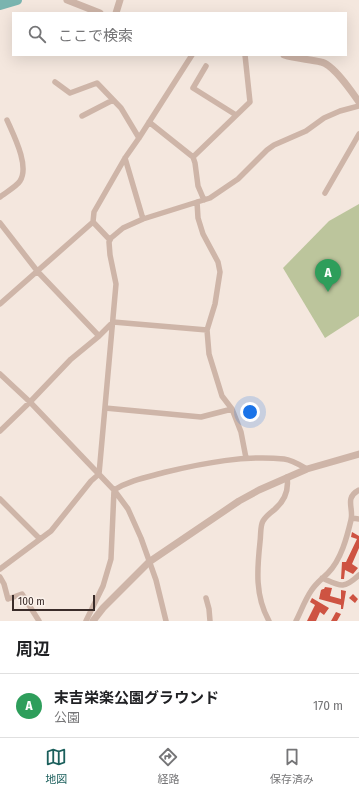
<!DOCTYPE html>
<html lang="ja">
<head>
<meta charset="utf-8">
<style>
  body { margin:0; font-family:"Fira Sans Condensed","Noto Sans JP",sans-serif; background:#f6f6f6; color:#202124 }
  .scale { position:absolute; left:12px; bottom:10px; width:83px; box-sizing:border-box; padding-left:4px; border:2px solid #3a2c29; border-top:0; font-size:11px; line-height:14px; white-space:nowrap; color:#3a2c29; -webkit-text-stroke:3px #fbf2eb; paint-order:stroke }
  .you { position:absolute; left:250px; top:412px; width:14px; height:14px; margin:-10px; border:3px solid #fff; border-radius:50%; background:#1a73e8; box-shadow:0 0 0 6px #1a73e833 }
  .badge { display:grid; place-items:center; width:26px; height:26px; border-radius:50%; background:#1b5f5c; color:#fff; font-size:13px; font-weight:700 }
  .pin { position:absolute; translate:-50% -33px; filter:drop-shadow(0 1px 2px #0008) }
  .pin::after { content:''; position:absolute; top:21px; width:14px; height:12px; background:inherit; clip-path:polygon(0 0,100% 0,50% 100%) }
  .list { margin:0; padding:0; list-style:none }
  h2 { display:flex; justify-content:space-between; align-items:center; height:52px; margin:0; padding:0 16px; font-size:17px }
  h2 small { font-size:13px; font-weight:400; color:#757577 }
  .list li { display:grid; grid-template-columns:26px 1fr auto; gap:12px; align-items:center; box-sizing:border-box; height:64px; padding:0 16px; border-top:1px solid #e0e0e0 }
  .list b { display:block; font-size:15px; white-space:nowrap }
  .list p { margin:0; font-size:13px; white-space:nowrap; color:#757577 }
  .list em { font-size:13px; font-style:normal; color:#757577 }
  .icon { flex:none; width:22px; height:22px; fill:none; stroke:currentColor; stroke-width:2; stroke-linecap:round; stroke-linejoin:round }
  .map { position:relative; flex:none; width:359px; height:621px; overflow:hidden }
  .search { position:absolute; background:#fff; box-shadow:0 4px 16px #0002; left:12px; right:12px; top:12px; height:44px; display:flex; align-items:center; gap:10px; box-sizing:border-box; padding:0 14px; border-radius:0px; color:#757577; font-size:15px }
  .sheet { height:116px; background:#fff }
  nav { display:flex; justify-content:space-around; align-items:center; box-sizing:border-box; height:56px; border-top:1px solid #e0e0e0; background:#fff; font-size:11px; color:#757577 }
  nav a { display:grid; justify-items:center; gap:2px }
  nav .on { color:#1b5f5c }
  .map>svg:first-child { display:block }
  .green { fill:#bcc59c }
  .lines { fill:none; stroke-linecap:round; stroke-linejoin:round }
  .river { stroke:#7ab4af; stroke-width:10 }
  .building { fill:#ce5342 }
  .minor { stroke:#ceb5a8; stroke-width:5.5 }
  .tertiary { stroke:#ceb5a8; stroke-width:7 }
</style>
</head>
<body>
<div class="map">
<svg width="359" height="621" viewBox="0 0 359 621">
  <rect width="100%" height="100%" fill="#f4e7de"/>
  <!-- green -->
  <path class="green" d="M359,204V316L325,338L283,268L329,221Z"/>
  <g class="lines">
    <!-- river -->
    <path class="river" d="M0,5L17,0"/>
  </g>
  <!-- building -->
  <path class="building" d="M352,532L359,536V548L352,564L358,568L353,574L345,570L344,579H341L342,562H346L357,539L351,537Z
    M325,587L332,588L330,596L341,599V590L346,591L343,609H341V605L319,599L321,590L323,589H324Z
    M353,594L358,599L355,603L349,598Z
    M312,598L329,608L324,615L320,612L316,621H307L315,605L310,602Z
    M336,612L341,614L337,621H331Z"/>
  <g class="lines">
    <!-- minor -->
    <path class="minor" d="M206,66L193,88L236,115
      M55,82L70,93L97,83L121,108L139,138
      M82,116L113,100
      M149,122L193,157L195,163L198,186L204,200
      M193,157L250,102L245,55
      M125,158L143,219
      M325,193L359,134
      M0,197C5,193 17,186 20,181C30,166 13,134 7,120
      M197,202L198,218L203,234L218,262L220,272L215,304L207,330L209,354L222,396L232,409L241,432L246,458
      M0,223L38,272L99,336
      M110,240L93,222L94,212L125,158L139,138L192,55
      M0,304L93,222
      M0,374L30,402L114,490L128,509L141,538L156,580L166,621
      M105,408L201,417L232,409
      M0,431L30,402L71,359L99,336L113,322L207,330
      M114,490C130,480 148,477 166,472C204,463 245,455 284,459C292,460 300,465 307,469
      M0,499L40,539
      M352,518L359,519
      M0,569L51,531L91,481L99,474L116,284L110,255L109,242L111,238L123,228L143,219L210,198L238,179L267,150L274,145L306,131L324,118L340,111L359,106
      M0,577L4,584L8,599L22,594L39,621
      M322,578C340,586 343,590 359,575
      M206,598L209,609L210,621
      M86,621L103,586L111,559L114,490
      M269,621C255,596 257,570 260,542C261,535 260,526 263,521C266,516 270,513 274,510C285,501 289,490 287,477
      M296,621C301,611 305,600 311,591C316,583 322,579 328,573C341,560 347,537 351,520C354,508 344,498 359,490"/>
    <!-- tertiary -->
    <path class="tertiary" d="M67,0L100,13
      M116,13L120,0
      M284,55C296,59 309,59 321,62C333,64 352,92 359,102
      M93,621L103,608L149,562L239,501L259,490L307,469L359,454"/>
  </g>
</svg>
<div class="scale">100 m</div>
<div class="you"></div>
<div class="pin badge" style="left:328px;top:292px;background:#2e9e5b">A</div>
<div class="search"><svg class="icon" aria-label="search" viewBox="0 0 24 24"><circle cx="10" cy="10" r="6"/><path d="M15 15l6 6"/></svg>ここで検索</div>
</div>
<section class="sheet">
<h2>周辺<small></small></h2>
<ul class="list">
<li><span class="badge" style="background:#2e9e5b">A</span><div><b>末吉栄楽公園グラウンド</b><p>公園</p></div><em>170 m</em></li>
</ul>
</section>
<nav>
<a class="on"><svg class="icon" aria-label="map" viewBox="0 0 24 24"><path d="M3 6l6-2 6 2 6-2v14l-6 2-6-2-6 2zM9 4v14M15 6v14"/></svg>地図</a>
<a><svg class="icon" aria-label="directions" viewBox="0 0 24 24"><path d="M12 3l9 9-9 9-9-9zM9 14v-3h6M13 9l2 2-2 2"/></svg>経路</a>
<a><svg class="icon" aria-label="saved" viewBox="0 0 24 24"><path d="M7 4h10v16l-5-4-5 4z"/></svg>保存済み</a>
</nav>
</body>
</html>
